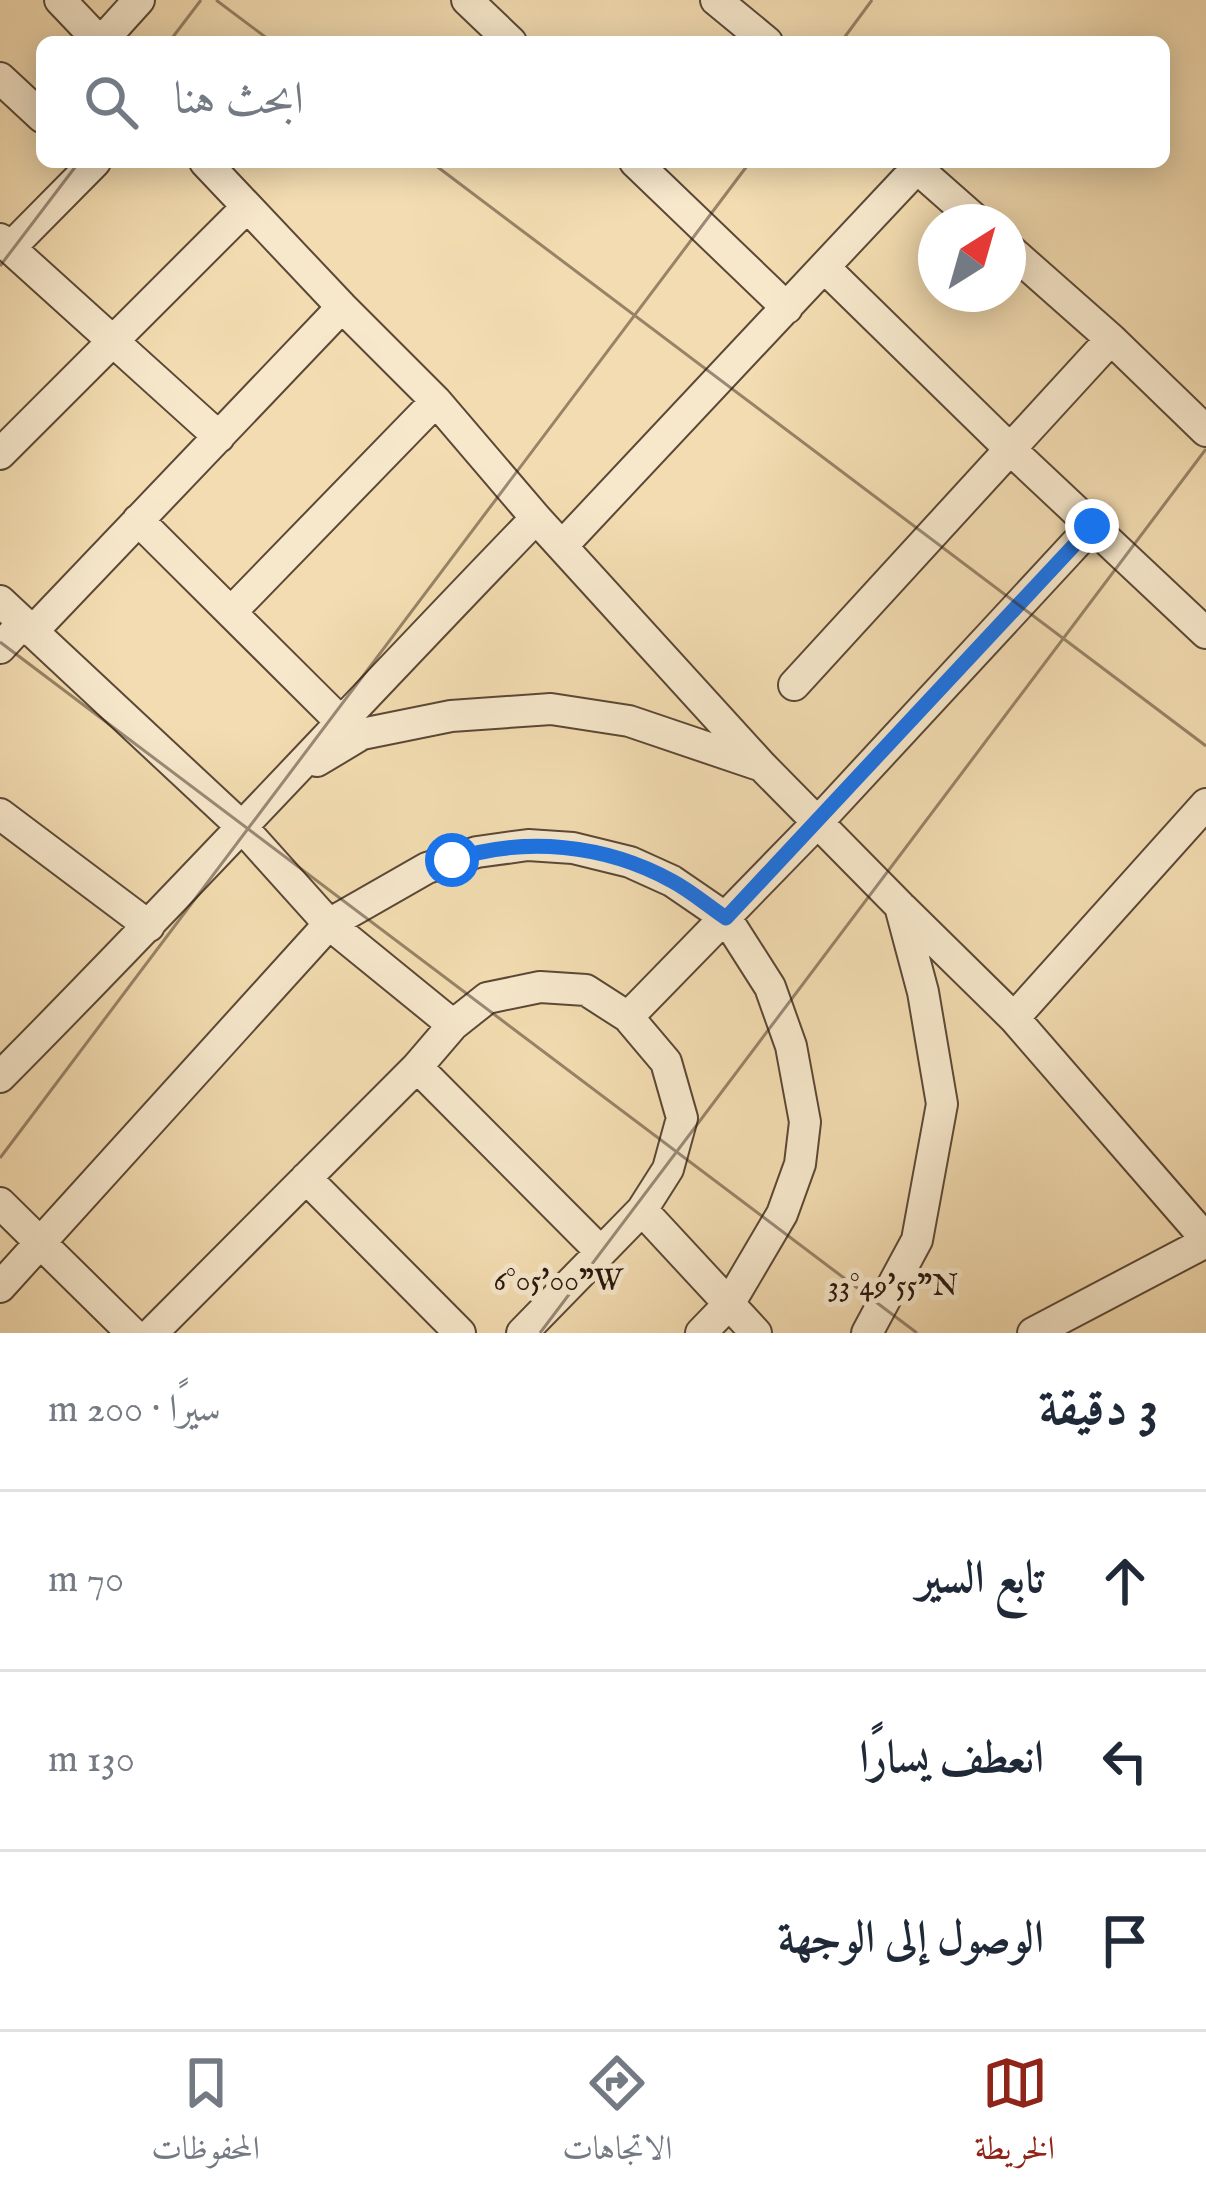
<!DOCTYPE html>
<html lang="ar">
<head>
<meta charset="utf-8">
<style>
  body { margin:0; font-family:"IM FELL English",Amiri,serif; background:#f6f6f7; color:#1f2937; direction:rtl }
  .compass { position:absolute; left:918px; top:204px; width:108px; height:108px; border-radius:50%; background:#fff; box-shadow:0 6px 30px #0003; rotate:37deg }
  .stop { position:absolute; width:36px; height:36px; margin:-27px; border:9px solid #1a73e8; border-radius:50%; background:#fff }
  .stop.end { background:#1a73e8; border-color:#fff; box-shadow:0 3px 12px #0008 }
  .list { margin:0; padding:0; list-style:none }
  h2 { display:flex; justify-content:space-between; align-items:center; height:156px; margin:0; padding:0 48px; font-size:51px }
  h2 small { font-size:39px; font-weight:400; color:#747a83 }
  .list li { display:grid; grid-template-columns:78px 1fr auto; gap:36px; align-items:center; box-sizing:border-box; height:180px; padding:0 48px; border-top:3px solid #e0e1e3 }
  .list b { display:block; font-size:45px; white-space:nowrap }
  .list em { font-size:39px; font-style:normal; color:#747a83 }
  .icon { flex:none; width:66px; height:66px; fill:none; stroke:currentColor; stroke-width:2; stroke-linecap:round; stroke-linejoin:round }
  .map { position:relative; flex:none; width:1206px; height:1333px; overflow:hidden; direction:ltr }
  .search { position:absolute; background:#fff; box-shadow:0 6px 30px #0003; left:36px; right:36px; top:36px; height:132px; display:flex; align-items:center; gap:30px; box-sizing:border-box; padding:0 42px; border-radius:18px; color:#747a83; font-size:45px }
  .sheet { height:696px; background:#fff }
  nav { display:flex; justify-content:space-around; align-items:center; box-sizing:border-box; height:168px; border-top:3px solid #e0e1e3; background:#fff; font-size:33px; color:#747a83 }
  nav a { display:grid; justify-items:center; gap:6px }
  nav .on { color:#8f2418 }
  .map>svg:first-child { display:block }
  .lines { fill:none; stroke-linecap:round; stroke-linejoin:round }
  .street-casing { stroke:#5b4836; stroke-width:34 }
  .street { stroke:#f7e8cc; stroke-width:30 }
  .route { stroke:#1a73e8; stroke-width:15 }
  .ticks { fill:none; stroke:#28160d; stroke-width:3; stroke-opacity:0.45 }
  .ticks-label { font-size:30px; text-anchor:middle; fill:#28160d; stroke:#f7e8cc; stroke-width:10; stroke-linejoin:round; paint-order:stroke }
</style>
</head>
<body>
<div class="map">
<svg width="1206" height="1333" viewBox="0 0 1206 1333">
  <rect width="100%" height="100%" fill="#f3dcb1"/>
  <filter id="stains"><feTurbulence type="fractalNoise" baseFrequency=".00167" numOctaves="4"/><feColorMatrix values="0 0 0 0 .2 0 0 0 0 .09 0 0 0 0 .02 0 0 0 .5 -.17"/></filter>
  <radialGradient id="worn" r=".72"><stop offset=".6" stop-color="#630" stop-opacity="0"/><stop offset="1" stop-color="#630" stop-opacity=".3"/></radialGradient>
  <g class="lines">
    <defs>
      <path id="street" d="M60,0L100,42
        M467,0L511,42
        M716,0L767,42
        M101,42L139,0
        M0,78L42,117
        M205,162L342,307L436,401L536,518L762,766L900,906L923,992L942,1104L917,1240L867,1333
        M635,162L787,308
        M910,162L978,222
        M0,239L219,437
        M10,248L95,162
        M1008,248L1111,339L1206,431
        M825,268L1010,449L1206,633
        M0,454L247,207
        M138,520L340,721
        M563,545L917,168
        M0,601L241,826L329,924L453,1025
        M232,611L436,401
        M32,632L342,307
        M0,648L23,623
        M794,685L1111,339
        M317,761L362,734L451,716L551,709L629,721L756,764
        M0,814L149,926
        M902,908L1014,1018L1206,1239
        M628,1017L816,824L1092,526
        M1014,1018L1206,804
        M417,1067L601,1252
        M0,1077C182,894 357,703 536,518
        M306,1178L460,1333
        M0,1203L132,1333
        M642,1210L756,1333
        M0,1287L329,924L427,868L477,852L528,845L573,848L630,862L672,881L726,918L770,987L791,1046L805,1122L800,1164L782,1214L729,1304L701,1333
        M152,1333L417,1067L453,1025L487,998L540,987L586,990L628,1017L666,1062L682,1118L668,1169L642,1210L522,1333
        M1033,1333L1206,1242"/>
    </defs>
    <!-- street casing -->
    <use href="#street" class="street-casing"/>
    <!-- street -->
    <use href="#street" class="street"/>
  </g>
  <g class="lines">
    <!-- route -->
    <path class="route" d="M452,860C524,836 605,844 672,881C691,891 708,906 726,918L1092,526"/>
  </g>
  <!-- ticks -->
  <path class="ticks" d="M216,0L272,42M169,42L201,0M841,42L872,0M431,162L1206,746M0,266L79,162M0,642L917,1333M0,1158L750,162M540,1333L1206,449"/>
  <g class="ticks-label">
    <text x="558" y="1290">6°05'00"W</text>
    <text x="893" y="1295">33°49'55"N</text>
  </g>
  <rect width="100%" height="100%" filter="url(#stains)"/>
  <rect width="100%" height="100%" fill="url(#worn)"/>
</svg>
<svg class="compass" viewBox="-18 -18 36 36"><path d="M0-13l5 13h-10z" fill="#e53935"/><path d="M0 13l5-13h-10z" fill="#747a83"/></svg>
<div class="stop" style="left:452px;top:860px"></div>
<div class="stop end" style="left:1092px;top:526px"></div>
<div class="search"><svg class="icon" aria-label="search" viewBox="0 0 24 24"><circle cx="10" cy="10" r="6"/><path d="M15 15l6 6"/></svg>ابحث هنا</div>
</div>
<section class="sheet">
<h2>3 دقيقة<small>سيرًا · 200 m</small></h2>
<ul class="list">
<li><svg class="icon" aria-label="ahead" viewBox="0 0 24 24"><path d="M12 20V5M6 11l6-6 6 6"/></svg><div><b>تابع السير</b></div><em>70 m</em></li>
<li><svg class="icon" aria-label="left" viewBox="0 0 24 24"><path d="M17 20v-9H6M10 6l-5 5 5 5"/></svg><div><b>انعطف يسارًا</b></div><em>130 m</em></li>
<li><svg class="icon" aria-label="arrive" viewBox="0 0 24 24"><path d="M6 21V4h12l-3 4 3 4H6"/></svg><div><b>الوصول إلى الوجهة</b></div></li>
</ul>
</section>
<nav>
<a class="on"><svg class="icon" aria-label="map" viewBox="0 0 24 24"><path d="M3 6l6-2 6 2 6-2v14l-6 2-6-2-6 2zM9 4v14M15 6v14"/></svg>الخريطة</a>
<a><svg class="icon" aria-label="directions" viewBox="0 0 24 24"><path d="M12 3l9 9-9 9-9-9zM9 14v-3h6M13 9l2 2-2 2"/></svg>الاتجاهات</a>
<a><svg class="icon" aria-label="saved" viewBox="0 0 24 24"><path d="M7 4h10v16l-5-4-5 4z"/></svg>المحفوظات</a>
</nav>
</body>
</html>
